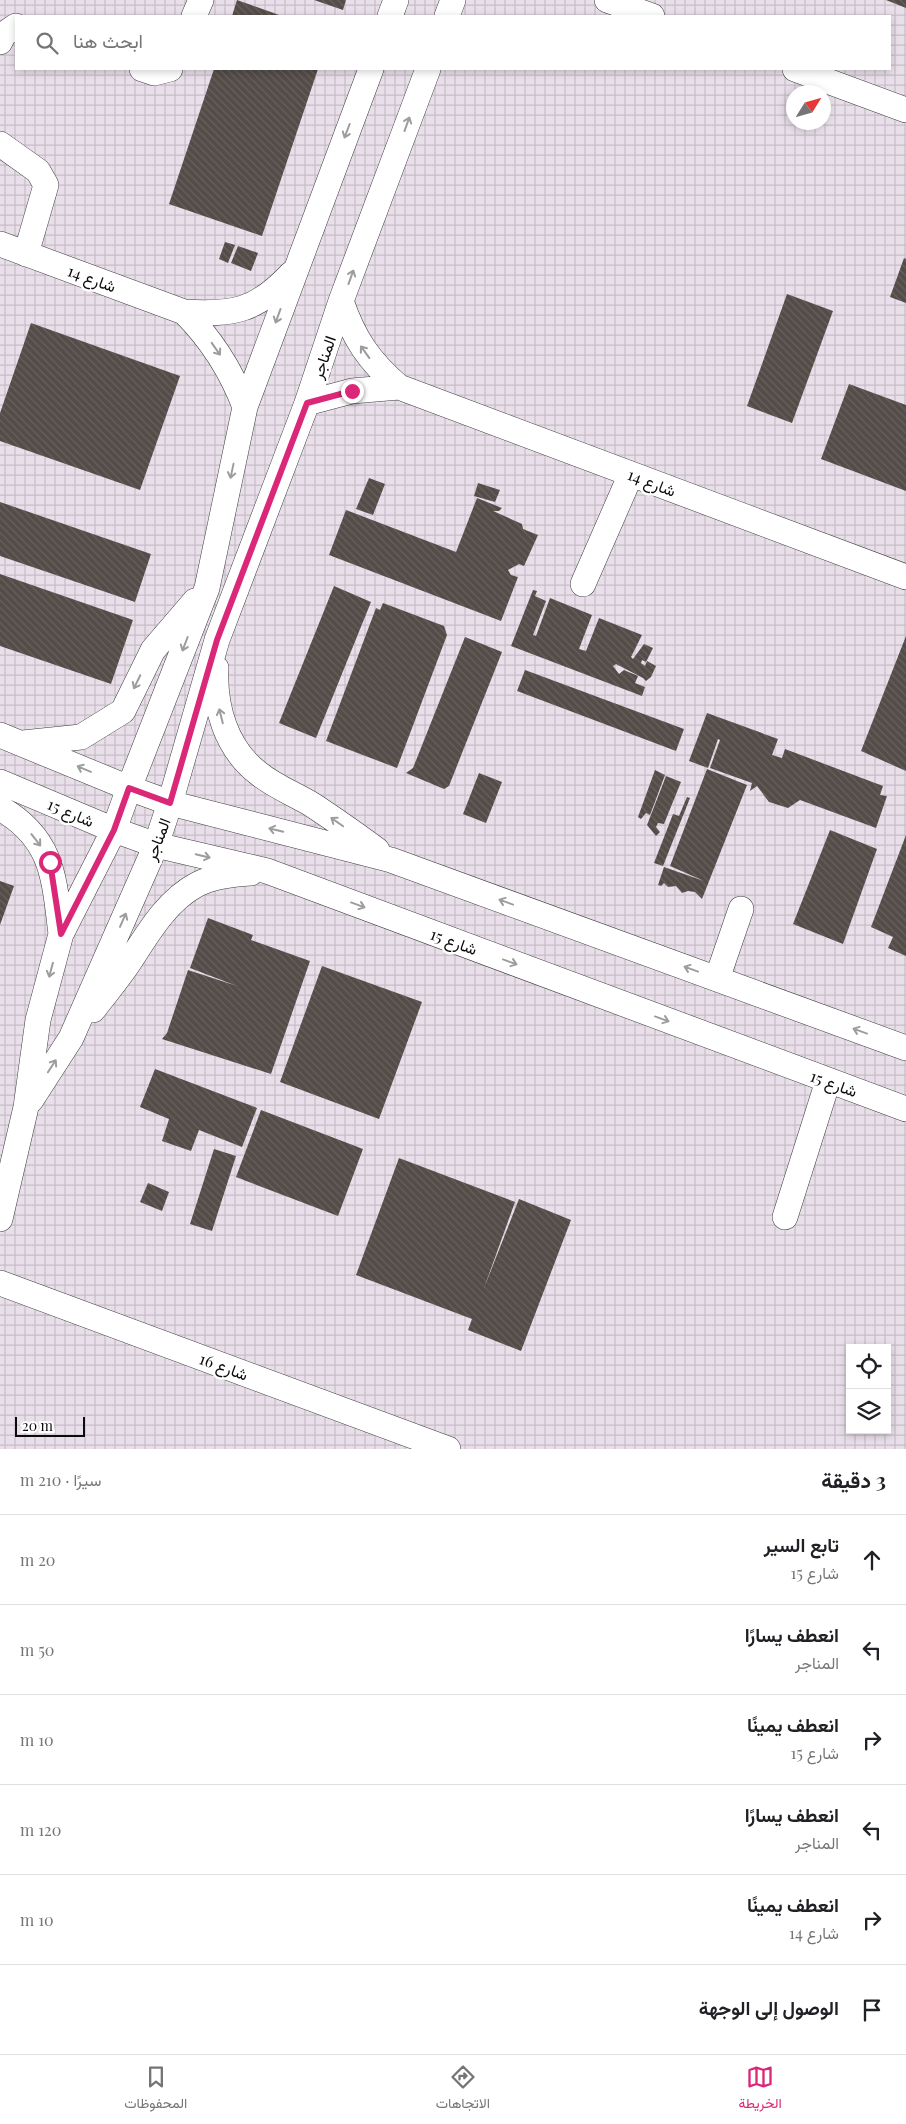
<!DOCTYPE html>
<html lang="ar">
<head>
<meta charset="utf-8">
<style>
  body { margin:0; font-family:"Playfair Display",Vazirmatn,serif; background:#f6f6f6; color:#202124; direction:rtl }
  .controls { position:absolute; right:15px; bottom:15px; display:grid; overflow:hidden; border-radius:0px; box-shadow:0 2px 8px #0003 }
  .controls button { width:45px; height:45px; display:grid; place-items:center; padding:0; border:0; border-bottom:1px solid #e0e0e0; background:#fff; color:#202124; font:25px sans-serif }
  .compass { position:absolute; left:786px; top:85px; width:45px; height:45px; border-radius:50%; background:#fff; box-shadow:0 2px 8px #0003; rotate:53deg }
  .scale { position:absolute; left:15px; bottom:12px; width:70px; box-sizing:border-box; padding-left:5px; border:2px solid #0b0b0b; border-top:0; font-size:14px; line-height:18px; white-space:nowrap; color:#0b0b0b; -webkit-text-stroke:4px #fff; paint-order:stroke }
  .stop { position:absolute; width:15px; height:15px; margin:-11px; border:4px solid #db2777; border-radius:50%; background:#fff }
  .stop.end { background:#db2777; border-color:#fff; box-shadow:0 1px 5px #0008 }
  .list { margin:0; padding:0; list-style:none }
  h2 { display:flex; justify-content:space-between; align-items:center; height:65px; margin:0; padding:0 20px; font-size:21px }
  h2 small { font-size:16px; font-weight:400; color:#757577 }
  .list li { display:grid; grid-template-columns:32px 1fr auto; gap:15px; align-items:center; box-sizing:border-box; height:90px; padding:0 20px; border-top:1px solid #e0e0e0 }
  .list b { display:block; font-size:19px; white-space:nowrap }
  .list p { margin:0; font-size:16px; white-space:nowrap; color:#757577 }
  .list em { font-size:16px; font-style:normal; color:#757577 }
  .icon { flex:none; width:28px; height:28px; fill:none; stroke:currentColor; stroke-width:2; stroke-linecap:round; stroke-linejoin:round }
  .map { position:relative; flex:none; width:906px; height:1449px; overflow:hidden; direction:ltr }
  .search { position:absolute; background:#fff; box-shadow:0 2px 8px #0003; left:15px; right:15px; top:15px; height:55px; display:flex; align-items:center; gap:12px; box-sizing:border-box; padding:0 18px; border-radius:0px; color:#757577; font-size:19px }
  .sheet { height:605px; background:#fff }
  nav { display:flex; justify-content:space-around; align-items:center; box-sizing:border-box; height:70px; border-top:1px solid #e0e0e0; background:#fff; font-size:14px; color:#757577 }
  nav a { display:grid; justify-items:center; gap:2px }
  nav .on { color:#db2777 }
  .map>svg:first-child { display:block }
  .industrial { fill:url(#industrial-grid); fill-rule:evenodd }
  .building { fill:url(#building-back-hatch) }
  .lines { fill:none; stroke-linecap:round; stroke-linejoin:round }
  .minor-casing { stroke:#3e3e3e; stroke-width:26 }
  .minor { stroke:#fff; stroke-width:25 }
  .oneway { stroke:#9d9d9d }
  .route { stroke:#db2777; stroke-width:6 }
  .labels { text-anchor:middle; dominant-baseline:central; stroke-width:5; stroke-linejoin:round; paint-order:stroke }
  .street-label { font-size:16px; fill:#0b0b0b; stroke:#fff }
</style>
</head>
<body>
<div class="map">
<svg width="906" height="1449" viewBox="0 0 906 1449">
  <defs>
    <pattern id="industrial-grid" width="8" height="8" patternUnits="userSpaceOnUse" patternTransform="scale(1.25)"><rect width="8" height="8" fill="#e9dfea"/><path d="M0 4h8M4 0v8" fill="none" stroke="#c6bec7"/></pattern>
    <pattern id="building-back-hatch" width="6" height="6" patternUnits="userSpaceOnUse" patternTransform="scale(1.25)"><rect width="6" height="6" fill="#534c48"/><path d="M-1 5l2 2M0 0l6 6M5-1l2 2" fill="none" stroke="#67615e"/></pattern>
  </defs>
  <rect width="100%" height="100%" fill="#fefaea"/>
  <!-- industrial -->
  <path class="industrial" d="M0,0H906V1449H0ZM16,16H890V69H16ZM794,92H824V122H794ZM850,1348H887V1430H850Z"/>
  <!-- building -->
  <path class="building" d="M237,0L282,16H232Z
    M314,0H346L343,10Z
    M886,0H906V8Z
    M214,69H318L262,236L169,204Z
    M225,242L235,245L228,263L219,259Z
    M238,246L258,253L251,271L231,263Z
    M904,258L906,259V303L890,297Z
    M787,294L833,311L792,423L747,406Z
    M31,323L180,376L140,490L0,441V413Z
    M849,384L906,405V491L821,459Z
    M369,478L385,484L373,515L356,509Z
    M478,483L500,490L495,502L474,496Z
    M477,498L502,508L499,511H493L522,524L523,529L538,535L524,566L519,564L508,570L511,575L518,577L501,621L329,555L346,510L456,552Z
    M0,502L151,554L135,602L0,556Z
    M0,574L133,620L111,684L0,646Z
    M334,586L371,602L316,738L279,723Z
    M533,590L537,591L535,596L546,601L533,635L536,636L550,598L592,615L579,649L586,651L599,618L642,635L631,657L633,659L644,644L653,648L646,662L642,660L641,663L645,666L647,661L656,666L651,677L646,681L643,678L616,664L613,666L619,674L624,670L638,676L635,683L645,687L642,696L511,646Z
    M383,603L444,626L447,635L397,768L326,741L376,608L380,610Z
    M906,636V771L861,751Z
    M465,637L502,652L449,786L444,789L406,773L413,768Z
    M525,670L684,729L676,751L517,691Z
    M707,713L778,739L772,755L782,758L785,749L883,786L880,795L887,796L876,828L800,800L788,808L769,802L757,786L750,791L752,783L710,768L720,740L718,739L708,768L689,761Z
    M707,769L747,785L702,899L695,892L688,891L682,893L676,886L668,887L664,883L661,886L658,885L664,867L704,881L670,866Z
    M655,770L665,775L650,815L646,813L641,819L638,817Z
    M479,773L502,782L486,823L463,814Z
    M666,776L681,782L664,824L658,823L656,827L660,832L656,836L647,825Z
    M687,797L690,798L663,866L654,863L673,814L679,816Z
    M830,830L877,849L843,944L793,924Z
    M906,835V956L888,948L893,937L871,927Z
    M0,881L14,886L0,925Z
    M208,918L253,935L251,940L310,961L271,1074L162,1039L167,1033L188,970L237,986L190,968Z
    M322,966L422,1002L379,1119L280,1082Z
    M155,1069L257,1108L242,1147L199,1130L191,1151L162,1141L169,1119L140,1107Z
    M261,1110L363,1149L338,1216L236,1177Z
    M214,1149L236,1156L212,1231L190,1224Z
    M399,1158L515,1202L484,1288L519,1199L571,1220L521,1351L468,1330L472,1319L356,1275Z
    M148,1183L169,1192L162,1211L140,1202Z"/>
  <g class="lines">
    <defs>
      <path id="minor" d="M607,0L652,16
        M194,16L201,0
        M390,16L396,0
        M447,16L453,0
        M0,42L4,34L16,26
        M142,69L154,73L170,69
        M795,69L906,110
        M0,144L38,171L46,185L26,254
        M0,244L184,312C234,315 256,311 291,274
        M341,301C354,339 369,361 399,387L906,577
        M184,312C212,340 231,370 245,407
        M307,403L352,391L399,387
        M583,584L631,474
        M216,668C214,707 226,748 258,773C274,786 294,794 311,804C334,819 355,834 377,850
        M0,735L129,788L170,803L391,860L906,1048
        M23,743L81,737L123,711L153,650L195,601
        M0,782L114,830L156,845L267,871L906,1109
        M0,808C54,839 54,879 61,934
        M717,979L741,909
        M93,1010C105,994 119,978 130,961C148,933 167,900 198,884C214,876 233,874 251,873
        M31,1100L71,1038L156,845L170,803L217,640L307,403L341,301L428,69
        M785,1217L828,1081
        M0,1219L26,1107L38,1020L61,934L114,830L129,788L207,588L245,407L371,69
        M0,1283L448,1449"/>
    </defs>
    <!-- minor casing -->
    <use href="#minor" class="minor-casing"/>
    <!-- minor -->
    <use href="#minor" class="minor"/>
  </g>
  <!-- one-way arrows -->
  <defs><path id="oneway-shaft" d="M-6 0H5M1.5-3L5.5 0L1.5 3" fill="none" stroke-width="1.6" stroke-linecap="round" stroke-linejoin="round" transform="scale(1.25)"/></defs>
  <g class="oneway">
    <use href="#oneway-shaft" transform="translate(407 124) rotate(-70)"/>
    <use href="#oneway-shaft" transform="translate(347 131) rotate(111)"/>
    <use href="#oneway-shaft" transform="translate(351 277) rotate(-70)"/>
    <use href="#oneway-shaft" transform="translate(278 316) rotate(110)"/>
    <use href="#oneway-shaft" transform="translate(216 349) rotate(55)"/>
    <use href="#oneway-shaft" transform="translate(365 352) rotate(-126)"/>
    <use href="#oneway-shaft" transform="translate(232 471) rotate(102)"/>
    <use href="#oneway-shaft" transform="translate(185 644) rotate(111)"/>
    <use href="#oneway-shaft" transform="translate(137 682) rotate(116)"/>
    <use href="#oneway-shaft" transform="translate(221 716) rotate(-104)"/>
    <use href="#oneway-shaft" transform="translate(84 769) rotate(-157)"/>
    <use href="#oneway-shaft" transform="translate(337 822) rotate(-145)"/>
    <use href="#oneway-shaft" transform="translate(276 830) rotate(-166)"/>
    <use href="#oneway-shaft" transform="translate(36 840) rotate(52)"/>
    <use href="#oneway-shaft" transform="translate(203 856) rotate(13)"/>
    <use href="#oneway-shaft" transform="translate(506 902) rotate(-160)"/>
    <use href="#oneway-shaft" transform="translate(358 905) rotate(20)"/>
    <use href="#oneway-shaft" transform="translate(123 920) rotate(-66)"/>
    <use href="#oneway-shaft" transform="translate(510 962) rotate(20)"/>
    <use href="#oneway-shaft" transform="translate(691 969) rotate(-160)"/>
    <use href="#oneway-shaft" transform="translate(51 970) rotate(105)"/>
    <use href="#oneway-shaft" transform="translate(662 1019) rotate(20)"/>
    <use href="#oneway-shaft" transform="translate(860 1031) rotate(-160)"/>
    <use href="#oneway-shaft" transform="translate(52 1066) rotate(-57)"/>
  </g>
  <g class="lines">
    <!-- route -->
    <path class="route" d="M50,862L61,934L114,830L129,788L170,803L217,640L307,403L352,391"/>
  </g>
  <g class="labels">
    <!-- street labels -->
    <g class="street-label">
      <text transform="translate(92 278) rotate(20)">شارع 14</text>
      <text transform="translate(323 357) rotate(-71)">المناجر</text>
      <text transform="translate(652 482) rotate(21)">شارع 14</text>
      <text transform="translate(71 812) rotate(23)">شارع 15</text>
      <text transform="translate(157 839) rotate(-69)">المناجر</text>
      <text transform="translate(454 941) rotate(20)">شارع 15</text>
      <text transform="translate(834 1083) rotate(20)">شارع 15</text>
      <text transform="translate(224 1366) rotate(20)">شارع 16</text>
    </g>
  </g>
</svg>
<div class="controls">
<button><svg class="icon" aria-label="locate" viewBox="0 0 24 24"><circle cx="12" cy="12" r="6"/><path d="M12 2v4M12 18v4M2 12h4M18 12h4"/></svg></button>
<button><svg class="icon" aria-label="layers" viewBox="0 0 24 24"><path d="M12 4l9 5-9 5-9-5zM3 14l9 5 9-5"/></svg></button>
</div>
<svg class="compass" viewBox="-18 -18 36 36"><path d="M0-13l5 13h-10z" fill="#e53935"/><path d="M0 13l5-13h-10z" fill="#757577"/></svg>
<div class="scale">20 m</div>
<div class="stop" style="left:50px;top:862px"></div>
<div class="stop end" style="left:352px;top:391px"></div>
<div class="search"><svg class="icon" aria-label="search" viewBox="0 0 24 24"><circle cx="10" cy="10" r="6"/><path d="M15 15l6 6"/></svg>ابحث هنا</div>
</div>
<section class="sheet">
<h2>3 دقيقة<small>سيرًا · 210 m</small></h2>
<ul class="list">
<li><svg class="icon" aria-label="ahead" viewBox="0 0 24 24"><path d="M12 20V5M6 11l6-6 6 6"/></svg><div><b>تابع السير</b><p>شارع 15</p></div><em>20 m</em></li>
<li><svg class="icon" aria-label="left" viewBox="0 0 24 24"><path d="M17 20v-9H6M10 6l-5 5 5 5"/></svg><div><b>انعطف يسارًا</b><p>المناجر</p></div><em>50 m</em></li>
<li><svg class="icon" aria-label="right" viewBox="0 0 24 24"><path d="M7 20v-9h11M14 6l5 5-5 5"/></svg><div><b>انعطف يمينًا</b><p>شارع 15</p></div><em>10 m</em></li>
<li><svg class="icon" aria-label="left" viewBox="0 0 24 24"><path d="M17 20v-9H6M10 6l-5 5 5 5"/></svg><div><b>انعطف يسارًا</b><p>المناجر</p></div><em>120 m</em></li>
<li><svg class="icon" aria-label="right" viewBox="0 0 24 24"><path d="M7 20v-9h11M14 6l5 5-5 5"/></svg><div><b>انعطف يمينًا</b><p>شارع 14</p></div><em>10 m</em></li>
<li><svg class="icon" aria-label="arrive" viewBox="0 0 24 24"><path d="M6 21V4h12l-3 4 3 4H6"/></svg><div><b>الوصول إلى الوجهة</b></div></li>
</ul>
</section>
<nav>
<a class="on"><svg class="icon" aria-label="map" viewBox="0 0 24 24"><path d="M3 6l6-2 6 2 6-2v14l-6 2-6-2-6 2zM9 4v14M15 6v14"/></svg>الخريطة</a>
<a><svg class="icon" aria-label="directions" viewBox="0 0 24 24"><path d="M12 3l9 9-9 9-9-9zM9 14v-3h6M13 9l2 2-2 2"/></svg>الاتجاهات</a>
<a><svg class="icon" aria-label="saved" viewBox="0 0 24 24"><path d="M7 4h10v16l-5-4-5 4z"/></svg>المحفوظات</a>
</nav>
</body>
</html>
